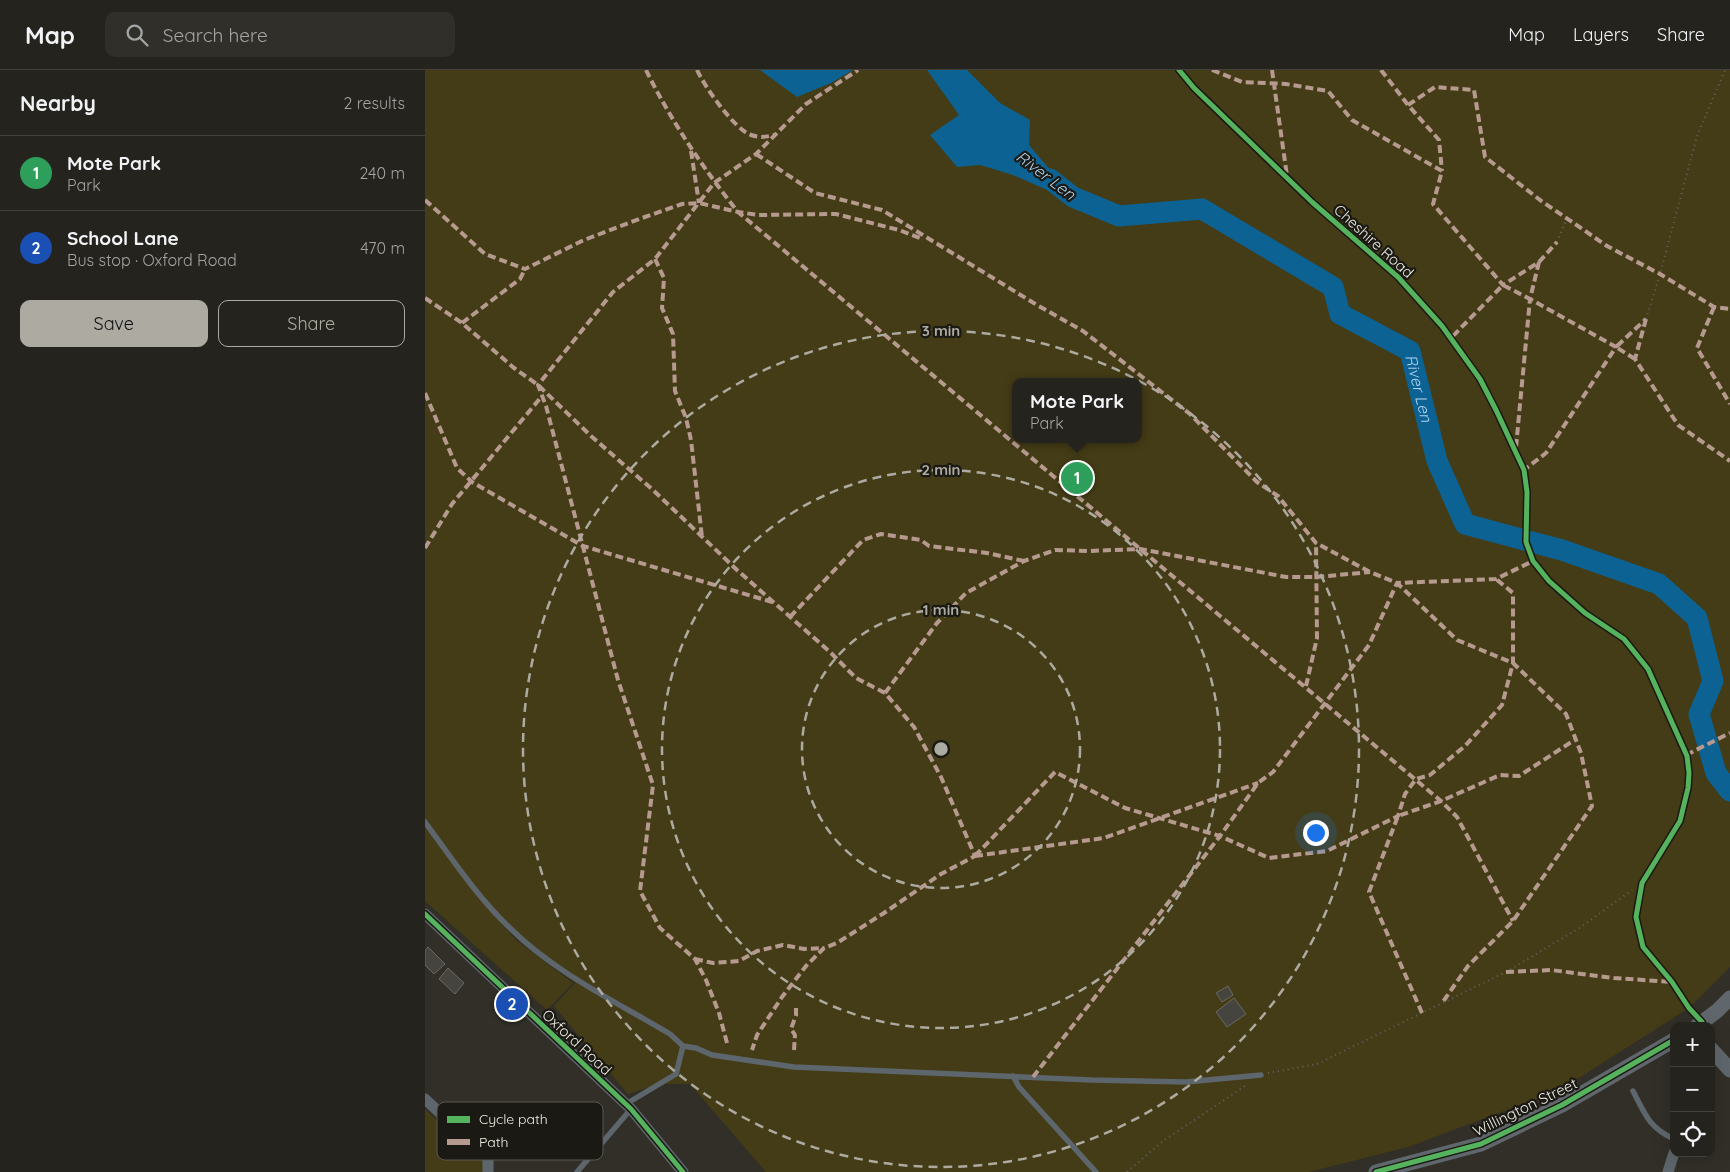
<!DOCTYPE html>
<html lang="en">
<head>
<meta charset="utf-8">
<style>
  body { margin:0; font-family:Quicksand,sans-serif; background:#312f2a; color:#f1f3f6 }
  .controls { position:absolute; right:15px; bottom:15px; display:grid; overflow:hidden; border-radius:10px; box-shadow:0 5px 20px #0002 }
  .controls button { width:45px; height:45px; display:grid; place-items:center; padding:0; border:0; border-bottom:1px solid #42403b; background:#25231d; color:#f1f3f6; font:25px sans-serif }
  .you { position:absolute; left:890px; top:762px; width:18px; height:18px; margin:-12px; border:4px solid #fff; border-radius:50%; background:#1a73e8; box-shadow:0 0 0 8px #1a73e833 }
  .badge { display:grid; place-items:center; width:32px; height:32px; border-radius:50%; background:#acaaa1; color:#fff; font-size:16px; font-weight:700 }
  .pin { position:absolute; translate:-50% -50%; border:2px solid #fff; box-shadow:0 1px 5px #0006 }
  .popup { position:absolute; left:587px; top:308px; width:130px; height:65px; box-sizing:border-box; display:grid; place-content:center; border-radius:10px; background:#25231d; filter:drop-shadow(0 1px 4px #0005); font-size:16px; white-space:nowrap; color:#a3a4a4 }
  .popup b { font-size:19px; color:#f1f3f6 }
  .popup::after { content:''; position:absolute; left:50%; top:100%; margin-left:-10px; border:10px solid transparent; border-top-color:#25231d }
  .list { margin:0; padding:0; list-style:none }
  h2 { display:flex; justify-content:space-between; align-items:center; height:65px; margin:0; padding:0 20px; font-size:21px }
  h2 small { font-size:16px; font-weight:400; color:#a3a4a4 }
  .list li { display:grid; grid-template-columns:32px 1fr auto; gap:15px; align-items:center; box-sizing:border-box; height:75px; padding:0 20px; border-top:1px solid #42403b }
  .list b { display:block; font-size:19px; white-space:nowrap }
  .list p { margin:0; font-size:16px; white-space:nowrap; color:#a3a4a4 }
  .list em { font-size:16px; font-style:normal; color:#a3a4a4 }
  .actions { display:flex; gap:10px; padding:15px 20px }
  .actions a { flex:1; padding:11px 0; border:1px solid #acaaa1; border-radius:10px; text-align:center; font-size:18px; color:#acaaa1 }
  .actions .main { background:#acaaa1; color:#111 }
  .icon { flex:none; width:28px; height:28px; fill:none; stroke:currentColor; stroke-width:2; stroke-linecap:round; stroke-linejoin:round }
  .map { position:relative; flex:none; width:1305px; height:1102px; overflow:hidden }
  header { display:flex; align-items:center; gap:30px; box-sizing:border-box; height:70px; padding:0 25px; background:#25231d; border-bottom:1px solid #42403b }
  header strong { font-size:24px }
  nav { display:flex; gap:28px; margin-inline-start:auto; font-size:18px }
  .search { width:350px; height:45px; background:#312f2a; display:flex; align-items:center; gap:12px; box-sizing:border-box; padding:0 18px; border-radius:10px; color:#a3a4a4; font-size:19px }
  main { display:flex }
  aside { flex:1; background:#25231d }
  .map>svg:first-child { display:block }
  .green { fill:#443c16; fill-rule:evenodd }
  .water { fill:#0c6293 }
  .lines { fill:none; stroke-linecap:round; stroke-linejoin:round }
  .river { stroke:#0c6293; stroke-width:21 }
  .building { fill:#46443e; stroke:#6a6962 }
  .path { stroke:#606566; stroke-width:2; stroke-dasharray:1 4; stroke-linecap:butt }
  .lane { stroke:#5d666c; stroke-width:5.5 }
  .street { stroke:#5d666c; stroke-width:11 }
  .secondary { stroke:#5f676d; stroke-width:15 }
  .quiet { stroke:#b69a8f; stroke-width:4; stroke-dasharray:8 4; stroke-linecap:butt }
  .cycleway-casing { stroke:#1b1913; stroke-width:8 }
  .cycleway { stroke:#56b35d; stroke-width:5 }
  .ring { fill:none; stroke:#acaaa1; stroke-width:2.5; stroke-dasharray:9 6 }
  .labels { text-anchor:middle; dominant-baseline:central; stroke-width:4.5; stroke-linejoin:round; paint-order:stroke }
  .street-label { font-size:15px; fill:#eeece2; stroke:#1b1913 }
  .water-label { font-size:16px; font-style:italic; fill:#acd2f1; stroke:#1b1913 }
  .key { fill:#1b1913; stroke:#5a5851; stroke-width:1 }
  .key-label { font-size:14px; fill:#eeece2 }
  .centre { fill:#acaaa1; stroke:#1b1913; stroke-width:2.5 }
  .ring-label { font-size:15px; text-anchor:middle; font-weight:bold; fill:#acaaa1; stroke:#1b1913; stroke-width:4.5; stroke-linejoin:round; paint-order:stroke }
</style>
</head>
<body>
<header>
<strong>Map</strong>
<div class="search"><svg class="icon" aria-label="search" viewBox="0 0 24 24"><circle cx="10" cy="10" r="6"/><path d="M15 15l6 6"/></svg>Search here</div>
<nav><a>Map</a><a>Layers</a><a>Share</a></nav>
</header>
<main>
<aside>
<h2>Nearby<small>2 results</small></h2>
<ul class="list">
<li><span class="badge" style="background:#2e9e5b">1</span><div><b>Mote Park</b><p>Park</p></div><em>240 m</em></li>
<li><span class="badge" style="background:#1a4fb4">2</span><div><b>School Lane</b><p>Bus stop · Oxford Road</p></div><em>470 m</em></li>
</ul>
<div class="actions"><a class="main">Save</a><a>Share</a></div>
</aside>
<div class="map">
<svg width="1305" height="1102" viewBox="0 0 1305 1102">
  <rect width="100%" height="100%" fill="#312f27"/>
  <!-- green -->
  <path class="green" d="M0,0H1305V897L1264,938L1135,1020L983,1077L884,1102H341L265,1014H235L203,1024L129,936L150,913L92,869L53,827L91,870L148,913L122,940L0,831ZM591,312H713V369H591Z
    M0,1039L31,1069L26,1075L41,1089L48,1082L60,1093L58,1102H0Z"/>
  <!-- water -->
  <path class="water" d="M335,0H428L406,13L372,27Z
    M502,0H542L575,33L605,50L604,75L648,127L629,123L588,105L555,95L532,97L505,65L534,45Z"/>
  <g class="lines">
    <!-- river -->
    <path class="river" id="s1" d="M625,109L648,127L694,146L777,139L908,217L915,244L985,281L1012,391L1040,454L1137,480L1234,514L1272,548L1288,611L1274,644L1291,703L1305,721"/>
  </g>
  <!-- building -->
  <path class="building" d="M3,877L20,894L9,904L0,895V881Z
    M23,898L39,913L30,924L14,909Z
    M803,916L808,925L797,932L791,923Z
    M809,928L821,944L802,957L791,942Z"/>
  <g class="lines">
    <!-- path -->
    <path class="path" d="M1132,172L1142,148
      M1221,249L1235,204L1272,66L1300,0
      M843,1003L892,994L1081,902L1156,857L1207,820
      M702,1102L738,1071L820,1016"/>
    <!-- lane -->
    <path class="lane" d="M754,0L769,18L887,132L973,207L1017,256L1055,309L1071,340L1099,400L1102,422L1101,472L1108,491L1124,511L1160,543L1199,569L1223,599L1262,686L1264,703L1263,718L1255,751L1217,813L1211,847L1218,877L1247,912L1264,938L1277,952
      M0,752C27,789 53,828 86,859C129,902 193,933 245,964L258,976
      M588,1006L594,1017L671,1102
      M1208,1021C1220,1044 1224,1058 1249,1069
      M201,1034L251,1004L258,976L271,978L287,985L369,997L666,1010L761,1012L836,1005
      M152,1102L206,1039"/>
    <!-- street -->
    <path class="street" d="M0,844L206,1039L258,1102
      M0,1029L59,1084L63,1090V1102
      M1243,1102L1249,1083"/>
    <!-- secondary -->
    <path class="secondary" d="M1272,956L1292,941L1305,928
      M1286,979L1305,1000
      M951,1102L1056,1074L1137,1035L1249,970"/>
    <!-- quiet -->
    <path class="quiet" d="M221,0C246,51 278,98 313,142L1016,731L1032,747L1088,851
      M272,0C280,17 309,59 326,65C335,68 341,67 349,65
      M787,0L817,12L861,14L903,21L927,50L1017,101L1008,134L1078,215L1114,192L1105,229L1078,215L1026,268
      M847,0L862,106
      M956,0L983,35L1014,70L1017,101
      M983,35L1010,17L1049,20L1060,87L1115,130L1182,176L1235,204L1289,237L1305,239
      M266,81L274,133
      M331,84L390,123L457,140L612,235L658,261L765,344L832,412L853,426L891,473L945,502L972,513L1032,570L1088,593L1141,644L1156,683L1167,736L1088,851L1043,896L1017,933
      M0,130L60,184L100,199L159,170L217,148L257,134L274,133L313,142L333,145L411,144L474,160L495,168
      M230,189L239,208L237,238L248,264L250,321L261,348L266,370L277,467
      M1114,192L1132,172
      M0,228L37,253L89,298L113,315L166,366L228,420L312,500L405,582L431,608L460,623L489,657L516,707L550,786L516,804L459,843L412,873L399,878L381,896L357,927L332,965L327,980
      M1289,237L1272,278L1305,334
      M1221,249L1210,289L1253,355L1305,391
      M37,253L95,209L100,199
      M1210,289L1191,277L1221,249
      M0,323L32,398L47,412L158,476L347,532
      M1091,377L1105,229L1191,277L1121,383L1099,400
      M0,478L27,434L117,326
      M365,547L438,470L456,464L496,470L504,476L562,483L599,491
      M881,616L892,568L891,473
      M460,623L512,553L541,523L599,491L630,480L663,481L715,479L861,507H892L945,502
      M1262,686L1263,684L1305,663
      M550,786L630,702L700,738L795,766L844,788L902,781L973,746L980,724L991,709L1005,705L1040,676L1077,635L1088,593V523L1071,509
      M550,786L679,768L833,713
      M270,889L288,893L314,891L332,881L358,875L379,879L399,878
      M1081,902L1126,900L1189,908L1247,912
      M997,943L944,822L973,746L1016,731L1075,705L1094,706L1151,669
      M302,973L294,943L281,910L270,889L235,858L215,821L228,715L193,610L121,336L113,315L188,222L230,189L289,113L331,84L381,34L433,0
      M369,980L370,965L366,959L371,945V935
      M608,1007L795,766L833,713L848,702L944,575L972,513L1071,509L1108,491"/>
    <defs>
      <path id="cycleway" d="M754,0L769,18L887,132L973,207L1017,256L1055,309L1071,340L1099,400L1102,422L1101,472L1108,491L1124,511L1160,543L1199,569L1223,599L1262,686L1264,703L1263,718L1255,751L1217,813L1211,847L1218,877L1247,912L1264,938L1277,952
        M0,844L206,1039L258,1102
        M951,1102L1056,1074L1137,1035L1249,970"/>
    </defs>
    <!-- cycleway casing -->
    <use href="#cycleway" class="cycleway-casing"/>
    <!-- cycleway -->
    <use href="#cycleway" class="cycleway"/>
  </g>
  <!-- distance rings -->
  <g class="ring">
    <circle cx="516" cy="679" r="139"/>
    <circle cx="516" cy="679" r="279"/>
    <circle cx="516" cy="679" r="418"/>
  </g>
  <g class="labels">
    <!-- street labels -->
    <g class="street-label">
      <text transform="translate(949 171) rotate(42)">Cheshire Road</text>
      <text transform="translate(152 972) rotate(43)">Oxford Road</text>
      <text transform="translate(1100 1037) rotate(-26)">Willington Street</text>
    </g>
    <!-- water labels -->
    <g class="water-label">
      <text transform="translate(621 105) rotate(37)">River Len</text>
      <text stroke="none"><textPath href="#s1" startOffset="460">River Len</textPath></text>
    </g>
  </g>
  <!-- legend -->
  <rect x="12" y="1032" width="166" height="58" rx="8" class="key"/>
  <rect x="22" y="1046" width="23" height="7" fill="#56b35d"/>
  <rect x="22" y="1069" width="23" height="6" fill="#b69a8f"/>
  <g class="key-label">
    <text x="54" y="1054">Cycle path</text>
    <text x="54" y="1077">Path</text>
  </g>
  <circle cx="516" cy="679" r="8" class="centre"/>
  <g class="ring-label">
    <text x="516" y="266">3 min</text>
    <text x="516" y="405">2 min</text>
    <text x="516" y="545">1 min</text>
  </g>
</svg>
<div class="controls">
<button>+</button>
<button>−</button>
<button><svg class="icon" aria-label="locate" viewBox="0 0 24 24"><circle cx="12" cy="12" r="6"/><path d="M12 2v4M12 18v4M2 12h4M18 12h4"/></svg></button>
</div>
<div class="you"></div>
<div class="pin badge" style="left:652px;top:408px;background:#2e9e5b">1</div>
<div class="popup"><b>Mote Park</b>Park</div>
<div class="pin badge" style="left:87px;top:934px;background:#1a4fb4">2</div>
</div>
</main>
</body>
</html>
